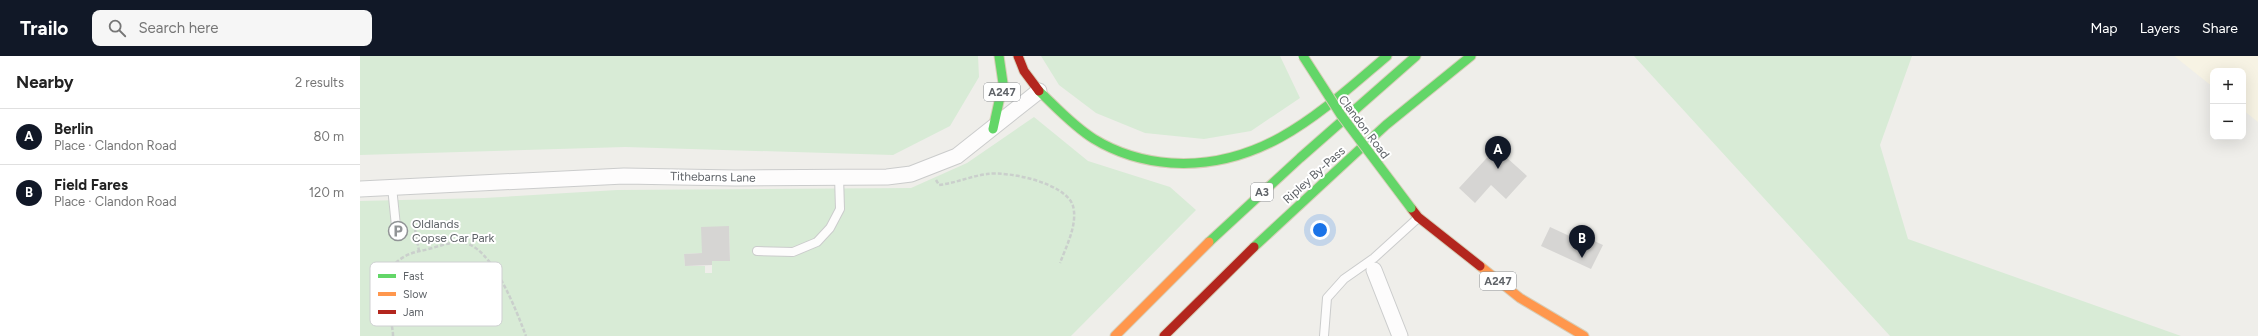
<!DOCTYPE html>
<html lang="en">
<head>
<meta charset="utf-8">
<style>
  body { margin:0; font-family:Figtree,sans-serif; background:#f6f6f6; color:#222 }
  .controls { position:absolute; right:12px; top:12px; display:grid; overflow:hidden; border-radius:8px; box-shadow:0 4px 16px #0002 }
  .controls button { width:36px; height:36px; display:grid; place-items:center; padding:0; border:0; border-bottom:1px solid #e0e0e0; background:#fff; color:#222; font:20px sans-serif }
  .you { position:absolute; left:960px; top:174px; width:14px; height:14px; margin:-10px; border:3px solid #fff; border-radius:50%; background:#1a73e8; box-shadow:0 0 0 6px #1a73e833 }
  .badge { display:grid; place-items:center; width:26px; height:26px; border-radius:50%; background:#111827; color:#fff; font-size:13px; font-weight:700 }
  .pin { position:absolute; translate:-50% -33px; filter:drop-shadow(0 1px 2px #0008) }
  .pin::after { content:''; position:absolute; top:21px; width:14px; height:12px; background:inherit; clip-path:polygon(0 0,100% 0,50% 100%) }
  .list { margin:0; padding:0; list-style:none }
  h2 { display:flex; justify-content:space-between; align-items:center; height:52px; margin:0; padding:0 16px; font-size:17px }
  h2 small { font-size:13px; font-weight:400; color:#767676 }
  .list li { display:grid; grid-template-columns:26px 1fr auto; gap:12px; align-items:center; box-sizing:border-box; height:56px; padding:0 16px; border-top:1px solid #e0e0e0 }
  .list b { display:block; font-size:15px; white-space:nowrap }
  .list p { margin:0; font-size:13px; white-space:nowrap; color:#767676 }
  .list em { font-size:13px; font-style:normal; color:#767676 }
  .icon { flex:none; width:22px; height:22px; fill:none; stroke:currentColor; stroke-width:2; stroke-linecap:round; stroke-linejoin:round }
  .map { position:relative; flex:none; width:1898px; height:280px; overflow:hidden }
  header { display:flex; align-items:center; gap:24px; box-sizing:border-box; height:56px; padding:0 20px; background:#111827; color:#fff }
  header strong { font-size:19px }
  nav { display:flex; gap:22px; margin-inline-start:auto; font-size:14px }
  .search { width:280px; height:36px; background:#f6f6f6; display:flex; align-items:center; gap:10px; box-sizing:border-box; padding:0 14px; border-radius:8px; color:#767676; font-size:15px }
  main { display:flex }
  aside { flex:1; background:#fff }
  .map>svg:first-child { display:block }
  .commercial { fill:#f7f3e4 }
  .green { fill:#d8ebd6; fill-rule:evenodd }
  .building { fill:#d6d5d3 }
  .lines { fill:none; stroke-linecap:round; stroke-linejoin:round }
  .lane-casing { stroke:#cbcccc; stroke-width:10 }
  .street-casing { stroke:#cbcccc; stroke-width:17 }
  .fast-casing { stroke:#d7ceb8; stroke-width:11 }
  .slow-casing { stroke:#d7ceb8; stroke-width:11 }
  .jam-casing { stroke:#d7ceb8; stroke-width:11 }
  .path { stroke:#cacfcc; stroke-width:2.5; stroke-dasharray:4 2; stroke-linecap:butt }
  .lane { stroke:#fdfcfc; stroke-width:8 }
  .street { stroke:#fdfcfc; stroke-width:15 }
  .fast { stroke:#63d668; stroke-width:9 }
  .slow { stroke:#ff974d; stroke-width:9 }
  .jam { stroke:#b3261e; stroke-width:9 }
  .fast-bridge-casing { stroke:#d7ceb8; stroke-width:11; stroke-linecap:butt }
  .fast-bridge { stroke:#63d668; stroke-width:9 }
  .labels { text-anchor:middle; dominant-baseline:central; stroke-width:4; stroke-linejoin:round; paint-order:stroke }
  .shield { fill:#fff; stroke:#8f9295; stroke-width:1 }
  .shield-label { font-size:11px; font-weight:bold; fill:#5f6368 }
  .street-label { font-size:12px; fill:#5f6368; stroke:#fff }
  .poi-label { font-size:12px; fill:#5f6368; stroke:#fff; text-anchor:start }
  .key { fill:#fff; stroke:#cfd0d2; stroke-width:1 }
  .key-label { font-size:11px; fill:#5f6368 }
</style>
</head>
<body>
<header>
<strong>Trailo</strong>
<div class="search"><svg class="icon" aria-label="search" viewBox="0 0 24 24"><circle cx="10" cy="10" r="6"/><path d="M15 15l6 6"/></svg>Search here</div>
<nav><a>Map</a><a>Layers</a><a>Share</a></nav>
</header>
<main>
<aside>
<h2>Nearby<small>2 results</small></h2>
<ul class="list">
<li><span class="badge">A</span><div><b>Berlin</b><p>Place · Clandon Road</p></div><em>80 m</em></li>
<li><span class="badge">B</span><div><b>Field Fares</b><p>Place · Clandon Road</p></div><em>120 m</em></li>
</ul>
</aside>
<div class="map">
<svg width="1898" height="280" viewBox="0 0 1898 280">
  <rect width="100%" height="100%" fill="#efeeea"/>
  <!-- commercial -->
  <path class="commercial" d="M1814,0H1898V66L1883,54V15H1853V31Z"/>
  <!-- green -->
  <path class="green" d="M0,0H618L619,21L590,70L533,99L265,91L0,99Z
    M681,0H920L940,42L891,75L844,83L785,77L736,57L699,29Z
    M1274,0H1552L1520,89L1548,183L1821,280H1530Z
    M674,61L728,105L810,131L836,154L711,280H0V145L124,142L257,134L551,132L607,107ZM369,170L370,205H352V217H345V210H325L324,198L342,197Z"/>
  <!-- building -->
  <path class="building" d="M1136,92L1167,120L1146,143L1131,129L1115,147L1099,132Z
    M369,170L370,205H352V209L325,210L324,198L342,197L341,171Z
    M1190,171L1216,183L1219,178L1243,189L1231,213L1181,190Z"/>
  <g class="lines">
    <defs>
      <path id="lane" d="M32,131L36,170
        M397,195L433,196L457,186L470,172L480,153L479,120
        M964,280L967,242L984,223L1014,202L1058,162"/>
      <path id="street" d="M0,133L264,120L375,122L527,121L551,118L597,100L679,35
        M1014,214L1040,280"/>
      <path id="fast" d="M679,35C696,51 713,70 734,83C757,97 784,105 811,107C903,113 962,55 1027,0
        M633,73L643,27L639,0
        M849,186L940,102L1056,0
        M894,191L1026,69L1111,0"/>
      <path id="slow" d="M1120,210L1160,242L1224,280
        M755,280L849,186"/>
      <path id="jam" d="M658,0L664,15L679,35
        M1051,152L1058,161L1120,210
        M804,280L894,191"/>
    </defs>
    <!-- lane casing -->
    <use href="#lane" class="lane-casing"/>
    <!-- street casing -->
    <use href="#street" class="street-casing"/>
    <!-- fast casing -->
    <use href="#fast" class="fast-casing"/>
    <!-- slow casing -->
    <use href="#slow" class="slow-casing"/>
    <!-- jam casing -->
    <use href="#jam" class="jam-casing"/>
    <!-- path -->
    <path class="path" d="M576,124L579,129C596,127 611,120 627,118C649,115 706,127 713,150C718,168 706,191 700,207
      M54,168L59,195
      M33,280C33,261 19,245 24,227C28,210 43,198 60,195C72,193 91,185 101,186C132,189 156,254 166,280"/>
    <!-- lane -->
    <use href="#lane" class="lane"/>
    <!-- street -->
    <use href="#street" class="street"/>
    <!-- fast -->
    <use href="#fast" class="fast"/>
    <!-- slow -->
    <use href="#slow" class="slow"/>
    <!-- jam -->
    <use href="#jam" class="jam"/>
    <defs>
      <path id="fast-bridge" d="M943,0L981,59L1051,152"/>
    </defs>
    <!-- fast-bridge casing -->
    <use href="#fast-bridge" class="fast-bridge-casing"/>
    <!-- fast-bridge -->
    <use href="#fast-bridge" class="fast-bridge"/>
  </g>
  <!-- icons -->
  <defs>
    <symbol id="parking-ring" viewBox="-11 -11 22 22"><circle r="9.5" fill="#fff" stroke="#919496" stroke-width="1.5"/><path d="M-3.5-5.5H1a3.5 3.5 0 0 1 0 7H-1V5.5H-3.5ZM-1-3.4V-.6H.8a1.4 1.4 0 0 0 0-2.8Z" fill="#919496"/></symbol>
  </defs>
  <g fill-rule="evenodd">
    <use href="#parking-ring" x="27" y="164" width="22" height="22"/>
  </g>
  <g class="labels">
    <!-- shield labels -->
    <g class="shield">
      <rect x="624" y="27" width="36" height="18" rx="3"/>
      <rect x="891" y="127" width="22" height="18" rx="3"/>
      <rect x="1120" y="216" width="36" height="18" rx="3"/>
    </g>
    <g class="shield-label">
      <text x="642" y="36">A247</text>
      <text x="902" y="136">A3</text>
      <text x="1138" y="225">A247</text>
    </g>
    <!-- street labels -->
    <g class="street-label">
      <text transform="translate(1004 71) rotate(53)">Clandon Road</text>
      <text transform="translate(954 119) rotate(-42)">Ripley By-Pass</text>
      <text transform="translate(353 121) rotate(1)">Tithebarns Lane</text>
    </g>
    <!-- poi labels -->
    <g class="poi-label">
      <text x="52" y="168">Oldlands<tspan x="52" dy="14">Copse Car Park</tspan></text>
    </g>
  </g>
  <!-- legend -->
  <rect x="10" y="206" width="132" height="64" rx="6" class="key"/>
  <rect x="18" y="218" width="18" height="4" fill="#63d668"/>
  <rect x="18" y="236" width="18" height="4" fill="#ff974d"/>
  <rect x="18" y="254" width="18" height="4" fill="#b3261e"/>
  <g class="key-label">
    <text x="43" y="224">Fast</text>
    <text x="43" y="242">Slow</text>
    <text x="43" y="260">Jam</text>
  </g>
</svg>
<div class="controls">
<button>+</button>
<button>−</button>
</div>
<div class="you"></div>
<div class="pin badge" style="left:1138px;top:113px">A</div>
<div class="pin badge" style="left:1222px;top:202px">B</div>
</div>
</main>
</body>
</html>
